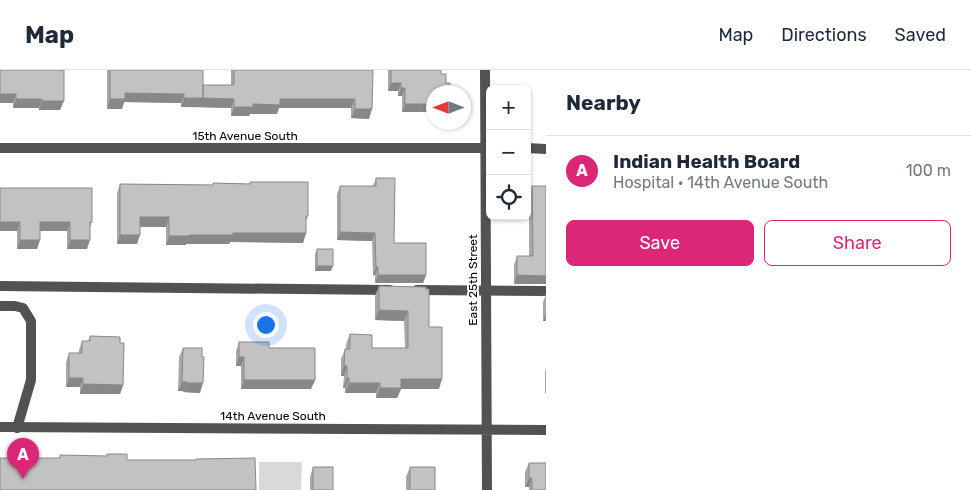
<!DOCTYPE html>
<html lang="en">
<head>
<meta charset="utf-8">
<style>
  body { margin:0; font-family:Rubik,sans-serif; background:#f2f2f3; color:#1f2937 }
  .controls { position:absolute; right:15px; top:15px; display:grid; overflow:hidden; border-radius:8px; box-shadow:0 1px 4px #0004 }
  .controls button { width:45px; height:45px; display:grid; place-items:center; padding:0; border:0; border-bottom:1px solid #e0e1e3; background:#fff; color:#1f2937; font:25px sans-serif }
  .compass { position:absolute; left:426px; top:15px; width:45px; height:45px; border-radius:50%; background:#fff; box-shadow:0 1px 4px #0004; rotate:270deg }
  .you { position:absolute; left:265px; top:254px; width:18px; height:18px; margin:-12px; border:4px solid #fff; border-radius:50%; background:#1a73e8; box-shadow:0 0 0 8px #1a73e833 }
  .badge { display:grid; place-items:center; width:32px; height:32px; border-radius:50%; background:#db2777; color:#fff; font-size:16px; font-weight:700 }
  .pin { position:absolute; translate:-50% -41px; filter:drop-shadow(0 1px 2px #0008) }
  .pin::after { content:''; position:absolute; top:26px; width:18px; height:15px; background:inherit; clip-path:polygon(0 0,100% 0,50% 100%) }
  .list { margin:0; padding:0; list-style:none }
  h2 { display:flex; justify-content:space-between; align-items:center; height:65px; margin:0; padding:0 20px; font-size:21px }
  h2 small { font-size:16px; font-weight:400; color:#747a83 }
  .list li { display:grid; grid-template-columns:32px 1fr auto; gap:15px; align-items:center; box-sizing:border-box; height:70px; padding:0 20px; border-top:1px solid #e0e1e3 }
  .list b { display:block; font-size:19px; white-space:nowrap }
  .list p { margin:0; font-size:16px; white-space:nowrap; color:#747a83 }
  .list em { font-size:16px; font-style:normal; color:#747a83 }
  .actions { display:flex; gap:10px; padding:15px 20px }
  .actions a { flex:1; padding:11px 0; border:1px solid #db2777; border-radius:8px; text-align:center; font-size:18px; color:#db2777 }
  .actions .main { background:#db2777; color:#fff }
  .icon { flex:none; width:28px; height:28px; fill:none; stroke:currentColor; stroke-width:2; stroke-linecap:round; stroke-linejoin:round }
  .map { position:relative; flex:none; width:546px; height:420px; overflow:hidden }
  header { display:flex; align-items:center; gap:30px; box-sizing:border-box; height:70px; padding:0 25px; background:#fff; border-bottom:1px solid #e0e1e3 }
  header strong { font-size:24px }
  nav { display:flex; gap:28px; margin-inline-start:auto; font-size:18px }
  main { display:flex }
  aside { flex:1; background:#fff }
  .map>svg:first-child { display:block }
  .green { fill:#d9d9d9 }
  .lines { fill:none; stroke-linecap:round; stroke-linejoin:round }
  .lane { stroke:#525252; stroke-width:10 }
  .street { stroke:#525252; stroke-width:10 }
  .wall { fill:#a7a7a7 }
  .shaded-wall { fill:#888 }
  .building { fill:#c2c2c2; stroke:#888 }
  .labels { text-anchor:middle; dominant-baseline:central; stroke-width:4; stroke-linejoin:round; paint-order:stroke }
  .street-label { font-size:12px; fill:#000; stroke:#fff }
</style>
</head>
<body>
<header>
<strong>Map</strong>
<nav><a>Map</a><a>Directions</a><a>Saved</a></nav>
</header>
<main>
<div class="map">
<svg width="546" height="420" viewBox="0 0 546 420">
  <rect width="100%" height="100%" fill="#fff"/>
  <!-- green -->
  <path class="green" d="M259,392H302L301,420H259Z"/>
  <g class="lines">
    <!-- lane -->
    <path class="lane" d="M0,216L390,220
      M417,220L546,221
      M0,236H15L23,238L31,251V310L17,358"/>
    <!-- street -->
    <path class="street" d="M485,0L487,420
      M0,78H490
      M527,78L546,79
      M0,357L546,360"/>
  </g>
  <!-- wall -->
  <path class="wall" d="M0,0L60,40H39V38H13V33H0Z
    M107,0H203V15H231V0H373L369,49L351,48V38H279L277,44H250L249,46H231V38L181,37V33L124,32L122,39H107Z
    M388,0H441V4L446,13L450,16L434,22V42H402V26H398V21H388Z
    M376,108L394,173L426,205L423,213H375V205H373L372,171L337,170V124L340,116H373Z
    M250,112L308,146L306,151V163L303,173L230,172L229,174H186V175H166V157H140L137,174H117V123L120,114L213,115V113L250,114Z
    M532,116L546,214H514V195L517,186H529V125Z
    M0,118L92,152L90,157L87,179H67V161H40L37,179H17V161H0Z
    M317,179L331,201H315V184Z
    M379,216L429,257L439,319H401L397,328H376V323H345V318H343L344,306H341V289L345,279H346V274L350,264L372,278H405L404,251L375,250V226Z
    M546,224V251H543V232Z
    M90,266L120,273L123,315L120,324H80V317H66V292L69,283H79V280L82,271H88Z
    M239,272L269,278L315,310L311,319H241V296H236V281Z
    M183,278L200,323L183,322V321H178L179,287Z
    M546,298V323H545V302Z
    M529,393L546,420H529V417H525V402Z
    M313,397L333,420H310V407Z
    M410,397L435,420H406V407Z"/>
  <!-- shaded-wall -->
  <path class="shaded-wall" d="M391,13H401L398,21H388Z
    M401,18H405L402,26H398Z
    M125,23L184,24L181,33L124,32L122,39H107L110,29Z
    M0,24H16L13,33H0Z
    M184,28H203L200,37H181Z
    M203,28L234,29L231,38L200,37Z
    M16,29H42L39,38H13Z
    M280,29H355L351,38H279L277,44H250L249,46H231L234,37L253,34Z
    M42,31H64L60,40H39Z
    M405,34H434V42H402Z
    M355,39H372L369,49L351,48Z
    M140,147H169L166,157H137Z
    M0,152H20L17,161H0Z
    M40,152H70L67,161H37Z
    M340,162L375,163L372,171L337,170Z
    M233,163H306L303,173L230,172L229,174H186V175H166L169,166Z
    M120,165H140L137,174H117Z
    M20,170H40L37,179H17Z
    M70,170H90L87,179H67Z
    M317,196H333L331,201H315Z
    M376,197H378L375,205H373Z
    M378,205H426L423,213H375Z
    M517,205L546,206V214H514Z
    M379,240L408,241L404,251L375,250Z
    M546,243V251H543Z
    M239,287H244L241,296H236Z
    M344,296H347L344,306H341Z
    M69,308H83L80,317H66Z
    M347,308H349L345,318H343Z
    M401,309H442L439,319H401L397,328H376L380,318Z
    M244,310H315L311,319H241Z
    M182,312H187L183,321H178Z
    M187,313H203L200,323L183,322Z
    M349,313H380L376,323H345Z
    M83,314L123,315L120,324H80Z
    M529,408H532L529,417H525Z"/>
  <!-- building -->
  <path class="building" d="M0,0H64V31H42V29H16V24H0Z
    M110,0H203V28H184V24L125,23V29H110Z
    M234,0H373L372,39H355V29H280V35L253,34V37H234V29L203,28V15H234Z
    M391,0H441V4H446V13H450V16H453V22H434V34H405V18H401V13H391Z
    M376,108H395L394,173H426V205H378V197H376L375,163L340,162V116H376Z
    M250,112H308V146H306V163H233V165H189V166H169V147H140V165H120V114L213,115V113L250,114Z
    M532,116H546V206L517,205V186H533Z
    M0,118H92V152H90V170H70V152H40V170H20V152H0Z
    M317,179H333V196H317Z
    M379,216L426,217V219H429V257H442V309H401V318H380V313H349V308H347V296H344L345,279H350V264L372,265V278H408V241L379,240Z
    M90,266L120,267V273H124L123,315L83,314V308H69V283H82V271H90Z
    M239,272H269V278H315V310H244V287H239Z
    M183,278H202V287H204L203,313H187V312H182Z
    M107,384H127V390H196V389L255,388L256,420H0V388H60V385L107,386Z
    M529,393H546V420H532V408H529Z
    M313,397H333V420H313Z
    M410,397H435V420H410Z"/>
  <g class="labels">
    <!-- street labels -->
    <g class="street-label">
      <text x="245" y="66">15th Avenue South</text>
      <text transform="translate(473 210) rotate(-90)">East 25th Street</text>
      <text x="273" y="346">14th Avenue South</text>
    </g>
  </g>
</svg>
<div class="controls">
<button>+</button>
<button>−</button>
<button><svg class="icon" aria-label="locate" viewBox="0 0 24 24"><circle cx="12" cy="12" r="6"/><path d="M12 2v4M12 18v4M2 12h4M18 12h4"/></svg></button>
</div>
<svg class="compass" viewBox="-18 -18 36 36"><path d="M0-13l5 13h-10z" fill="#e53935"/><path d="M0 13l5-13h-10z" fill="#747a83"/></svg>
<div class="you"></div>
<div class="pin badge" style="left:23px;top:409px">A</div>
</div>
<aside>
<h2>Nearby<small></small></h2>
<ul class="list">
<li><span class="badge">A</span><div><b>Indian Health Board</b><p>Hospital · 14th Avenue South</p></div><em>100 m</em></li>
</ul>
<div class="actions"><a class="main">Save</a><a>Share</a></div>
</aside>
</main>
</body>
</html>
